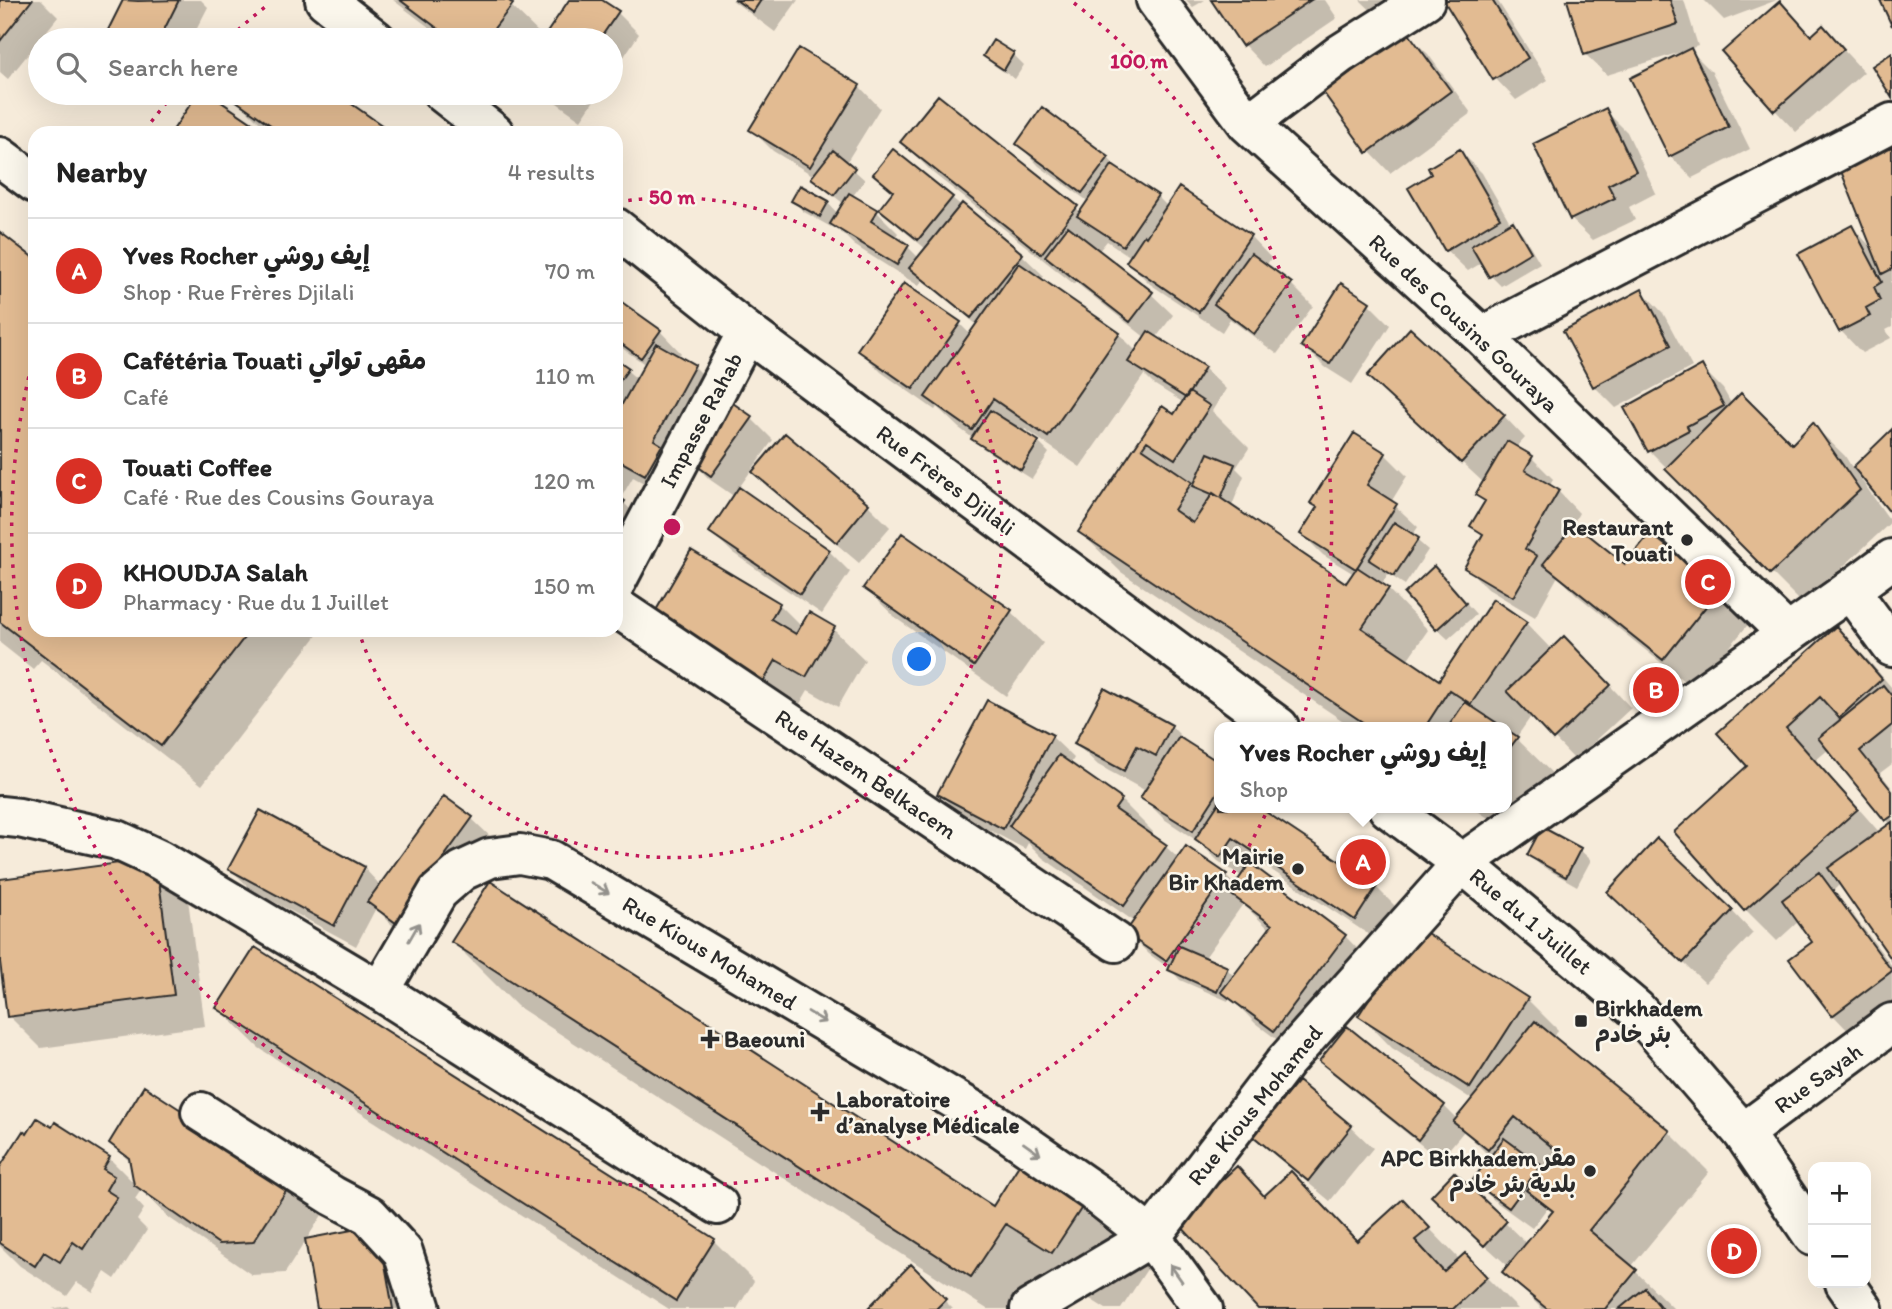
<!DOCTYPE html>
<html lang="en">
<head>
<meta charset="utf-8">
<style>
  body { margin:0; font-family:Itim,"Playpen Sans Arabic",sans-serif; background:#f2f2f2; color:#222 }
  .controls { position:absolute; right:21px; bottom:21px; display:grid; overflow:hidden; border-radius:14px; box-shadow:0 7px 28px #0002 }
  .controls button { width:63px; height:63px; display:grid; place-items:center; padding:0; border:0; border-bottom:2px solid #e0e0e0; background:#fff; color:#222; font:35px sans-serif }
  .you { position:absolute; left:920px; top:660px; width:24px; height:24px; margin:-18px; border:5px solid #fff; border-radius:50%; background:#1a73e8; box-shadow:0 0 0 10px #1a73e833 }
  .badge { display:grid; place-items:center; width:46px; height:46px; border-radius:50%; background:#d93025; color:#fff; font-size:23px; font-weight:700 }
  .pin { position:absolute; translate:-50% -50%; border:4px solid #fff; box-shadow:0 2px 7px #0006 }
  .popup { position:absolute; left:1214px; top:722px; width:298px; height:91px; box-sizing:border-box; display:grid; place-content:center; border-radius:14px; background:#fff; filter:drop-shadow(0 2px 5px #0005); font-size:23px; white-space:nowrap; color:#767676 }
  .popup b { font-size:26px; color:#222 }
  .popup::after { content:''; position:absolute; left:50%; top:100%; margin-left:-14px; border:14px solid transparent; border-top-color:#fff }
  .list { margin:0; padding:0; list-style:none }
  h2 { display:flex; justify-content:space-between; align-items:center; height:91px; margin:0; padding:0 28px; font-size:30px }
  h2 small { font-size:23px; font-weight:400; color:#767676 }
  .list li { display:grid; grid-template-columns:46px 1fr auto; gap:21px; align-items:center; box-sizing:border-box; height:105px; padding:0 28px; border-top:2px solid #e0e0e0 }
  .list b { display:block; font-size:26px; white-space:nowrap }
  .list p { margin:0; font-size:23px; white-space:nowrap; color:#767676 }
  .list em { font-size:23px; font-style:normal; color:#767676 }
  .icon { flex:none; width:38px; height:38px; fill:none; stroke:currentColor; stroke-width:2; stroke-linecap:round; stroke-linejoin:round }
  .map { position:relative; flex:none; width:1892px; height:1309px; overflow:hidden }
  .search { position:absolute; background:#fff; box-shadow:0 7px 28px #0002; left:28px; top:28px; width:595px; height:77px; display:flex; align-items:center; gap:18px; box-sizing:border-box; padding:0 24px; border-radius:38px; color:#767676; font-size:26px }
  .panel { position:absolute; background:#fff; box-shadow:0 7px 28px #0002; left:28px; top:126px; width:595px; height:511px; border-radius:21px }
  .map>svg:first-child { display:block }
  .shadow { fill:#0003; fill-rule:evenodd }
  .building { fill:#e2bb92; stroke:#2b2b2b; stroke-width:2 }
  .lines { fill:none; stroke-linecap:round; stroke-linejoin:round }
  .minor-casing { stroke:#2b2b2b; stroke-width:44 }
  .major-casing { stroke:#2b2b2b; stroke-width:44 }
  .minor { stroke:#fbf7ec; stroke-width:38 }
  .major { stroke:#fbf7ec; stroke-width:38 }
  .oneway { stroke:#93918c }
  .ring { fill:none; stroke:#c2185b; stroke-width:3.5; stroke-dasharray:3.5 7 }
  .poi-dot { fill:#2b2b2b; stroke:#fbf7ec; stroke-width:2.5 }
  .labels { text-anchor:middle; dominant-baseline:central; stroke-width:5; stroke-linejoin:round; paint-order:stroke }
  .street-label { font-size:23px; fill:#2b2b2b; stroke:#fbf7ec }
  .poi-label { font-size:23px; font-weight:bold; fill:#2b2b2b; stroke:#fbf7ec; text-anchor:end }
  .centre { fill:#c2185b; stroke:#fbf7ec; stroke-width:3.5 }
  .ring-label { font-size:21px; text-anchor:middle; font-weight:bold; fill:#c2185b; stroke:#fbf7ec; stroke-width:5; stroke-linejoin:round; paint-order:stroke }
</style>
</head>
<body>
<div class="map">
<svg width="1892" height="1309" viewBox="0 0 1892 1309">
  <rect width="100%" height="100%" fill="#f6ebda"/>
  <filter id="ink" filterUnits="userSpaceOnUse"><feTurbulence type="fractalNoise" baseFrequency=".0143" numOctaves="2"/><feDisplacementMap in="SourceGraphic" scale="14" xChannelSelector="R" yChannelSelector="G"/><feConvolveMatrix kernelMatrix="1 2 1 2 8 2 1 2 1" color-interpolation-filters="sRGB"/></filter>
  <g filter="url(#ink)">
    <!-- shadow -->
    <path class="shadow" d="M0,0H41L58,17L8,79L0,72Z
      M125,0H132L139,3L140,0H201L208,7L191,40H105Z
      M393,0H505L545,39L571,0H599L617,12L639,34L611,76V40H446Z
      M732,0H798L775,32Z
      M1186,0H1205L1193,7Z
      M1213,0H1325L1337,18L1265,67L1244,45Z
      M1360,0H1426L1384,23Z
      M1450,0H1497L1548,80L1516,100L1495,78Z
      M1568,0H1684L1698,46L1689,49L1712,72L1750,149L1692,178L1670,156L1684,51L1607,75L1585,54Z
      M1704,0H1777L1724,20Z
      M1780,3L1813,37L1823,28L1864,72L1796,132L1775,110Z
      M1406,33L1428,54L1471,113L1390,173L1369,151Z
      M994,42L1013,54L1024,65L1015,79L995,66L985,56Z
      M859,86L880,108L846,163L865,180L852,197L876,211L898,233L895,238L908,247L919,258L926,249L903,230L881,209L894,193L875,174L952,198L1022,255L1044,276L1041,280L1119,334L1137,352L1146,338L1075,282L1074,284L934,174L902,142L938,98L1082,213L1089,202L1039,166L1018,144L1108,158L1123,174L1157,196L1168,207L1250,236L1271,258L1266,266L1291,284L1313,306L1277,354L1230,319L1222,332L1150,284L1128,262L1131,257L1107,241L1098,252L1151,294L1173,315L1156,338L1204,368L1226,389L1212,411L1249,448L1236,468L1244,476L1231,508L1347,585L1354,574L1323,555L1302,534L1318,508L1312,503L1385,454L1407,476L1391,502L1418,527L1412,536L1428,550L1405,585L1388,574L1381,585L1388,589L1428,630L1407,660L1440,682L1526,623L1552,650L1586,660L1631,708L1575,760L1532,715L1516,738L1557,778L1517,837L1473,808H1506V727H1352L1121,572L1080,532L1163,408L1175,416L1184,403L1152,383L1144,375L1080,467L1025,429L1023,433L1038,442L1049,453L1032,479L984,449L974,439L959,428L937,407L935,410L881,372L859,350L959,323L971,335L977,325L923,279L919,286L854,245L833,224L831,227L804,212L793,201L828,203L838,214L844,204L824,188L813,177L814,176L773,151L751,129Z
      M242,93H333L390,133H270L237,100Z
      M543,93H599L581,120Z
      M1605,110L1627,132L1656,193L1629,207L1635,220L1593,240L1571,219Z
      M1892,147V281H1890L1892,284V327L1886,330L1891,338L1862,353L1841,331L1800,255L1852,227L1874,250Z
      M1460,151L1482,173L1511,224L1513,223L1523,234L1540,263L1501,286L1491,276L1483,262L1468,271L1446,250L1433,175Z
      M0,234L35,261V630H321L202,785L41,660L33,669L0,643Z
      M1642,291L1663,313L1692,367L1616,408L1594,386Z
      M616,300L660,331L681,353L678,357L694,366L716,388L667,496L633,477L622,496L616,493V361L638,380L646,365L616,344Z
      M1368,303L1390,325L1352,384L1325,367L1303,345Z
      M1702,368L1723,389L1732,405L1792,446L1813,425L1845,456L1853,469L1892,431V512L1857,469L1855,471L1891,522L1803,604L1650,451Z
      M1391,397L1504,416L1525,438L1516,448L1532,458L1553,479L1550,486L1558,491L1579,513L1573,524L1626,567L1719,590L1750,622L1695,690L1577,595L1558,576L1535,617L1488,589L1466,567L1484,537L1473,526L1486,503L1477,495L1484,483Z
      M752,419L773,440L738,489L829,551L850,572L822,614L733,553L711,532L735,497L709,479L688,457Z
      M785,436L868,505L890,527L859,563L776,493L755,472Z
      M616,498L624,503L645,524L638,535L657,554L629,596L616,587Z
      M902,535L1011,612L1043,643L1006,696L897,619L865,588Z
      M692,552L779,604L802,627L833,629L865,660L838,707L808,690L794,714L685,650Z
      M1445,579L1476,614L1448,639L1437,629Z
      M1836,629L1868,660L1892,688V764L1880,773L1892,788V957L1841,883L1834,890L1892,966V1009L1854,1037L1833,1015L1814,942L1799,921L1777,941L1745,909L1749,767ZM1829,749L1891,825L1880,833L1816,760Z
      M1171,726L1192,747L1220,765V808H1257L1376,887L1398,909L1377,940L1255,859L1250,865L1345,936L1376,968L1306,1061L1255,1023L1230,997L1228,1001L1180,980L1170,969L1149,954L1128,933L1135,922L1043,858L1028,843L1025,849L961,815L939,794L1052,737L1074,758L1070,765L1121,800L1153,832L1150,836L1165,846L1179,859L1186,848L1226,876L1236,886L1243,877L1218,861L1199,842L1164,819L1142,797L1146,791L1098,765L1076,744ZM1243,904L1270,930L1235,977L1227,969L1204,959Z
      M471,818L493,839L418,943L391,924L376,908L356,946L252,890L230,869L364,868L381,886Z
      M1543,829L1580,850L1591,860L1577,886L1540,865L1529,854Z
      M156,860L187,892L205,1026L41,1048L9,1016L0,949V881Z
      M1732,911L1753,933L1705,983L1631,913Z
      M453,942L994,1208L1027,1157L1153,1260L1121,1309H1106L1071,1287L1056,1309H987L517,1006Z
      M255,950L714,1241L754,1281L737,1309H669L259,1048L218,1008Z
      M1527,999L1558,1030L1554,1038L1669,1132L1709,1172L1631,1267L1674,1309H1542L1505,1272L1509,1267L1455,1218L1454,1174L1527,1244L1553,1213L1547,1208L1532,1228L1496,1202L1474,1181L1491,1158L1464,1131L1440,1160L1343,1082L1322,1061L1347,1028L1444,1106L1457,1119L1473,1100L1392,1048L1361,1016Z
      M1351,1127L1373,1148L1330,1201L1277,1157L1255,1135Z
      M111,1143L291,1183L322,1215L285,1273L252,1275L168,1217L141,1190L135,1199L144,1209L137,1220L147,1230L115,1279L105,1272L93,1292L77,1282L67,1296L20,1266L0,1246V1170L109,1158L135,1184L131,1163Z
      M1237,1169L1265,1197L1291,1173L1358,1242L1403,1201L1460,1260L1465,1256L1518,1309H1260Z
      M378,1227L425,1309H319Z
      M911,1267L953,1309H869Z
      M67,1306L70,1309H52Z"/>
    <!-- building -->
    <path class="building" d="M0,0H32L0,41Z
      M123,0L138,1L179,0L159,40H103Z
      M400,0H508L513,4L485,40H453Z
      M569,0H602L619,11L599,40H542Z
      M736,0H761L753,12Z
      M1211,0H1311L1242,46Z
      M1446,0H1492L1528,58L1493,80L1444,1Z
      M1567,0H1670L1678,24L1584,55Z
      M1880,0H1892V26Z
      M1780,1L1811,36L1823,25L1844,49L1774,111L1722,52Z
      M247,31L261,40H241Z
      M1407,31L1451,91L1367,153L1323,92Z
      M993,40L1014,53L1004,70L983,56Z
      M799,48L860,85L810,167L749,130Z
      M1691,48L1729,127L1669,157L1630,78Z
      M1892,53V98L1872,66Z
      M198,93H208L267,133H171Z
      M240,93H336L393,133H282L235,100Z
      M938,95L1078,206L1041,254L900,142Z
      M1042,107L1109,157L1082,193L1016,144Z
      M1606,108L1636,171L1608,185L1615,198L1570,220L1533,144Z
      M1892,145V269L1882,274L1839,166Z
      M893,149L953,197L918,240L879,209L893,191L873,174Z
      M1460,149L1500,218L1445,251L1408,188L1431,174L1428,168Z
      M833,150L855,168L834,195L811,178Z
      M1112,165L1158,195L1123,246L1077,216Z
      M800,185L829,201L820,217L791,201Z
      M1179,187L1251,235L1199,312L1126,262L1144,235L1146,237Z
      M849,193L878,210L871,221L909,245L897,265L830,224Z
      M962,203L1023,254L971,318L909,268Z
      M1513,221L1531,252L1489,277L1471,246Z
      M1852,225L1882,282L1874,287L1880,300L1866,308L1870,316L1839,332L1798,254Z
      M1068,226L1153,292L1130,322L1045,256Z
      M0,232L35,259V630H250L161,746L0,622Z
      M1251,253L1292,283L1254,334L1214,304Z
      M1019,263L1120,333L1048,437L993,399L972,430L925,397Z
      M904,283L961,322L913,389L857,350Z
      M1341,283L1370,302L1330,364L1301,346Z
      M1642,289L1671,345L1593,387L1563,331Z
      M616,298L661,330L641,358L616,340Z
      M1410,328L1505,415L1461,463L1367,376Z
      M1148,331L1205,367L1186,398L1128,362Z
      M656,343L695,365L654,440L662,445L645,475L616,459V415Z
      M616,359L629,368L616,386Z
      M1702,365L1724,406L1687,426L1689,430L1648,452L1624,408Z
      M1189,392L1210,406L1175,459L1147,441L1142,448L1192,482L1174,510L1193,523L1213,493L1346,583L1357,567L1389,588L1362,628L1439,680L1493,599L1527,622L1471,704L1449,690L1427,724L1432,727H1370L1078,532L1162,406L1174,414Z
      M1741,393L1792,444L1813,422L1860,490L1770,574L1665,469Z
      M727,399L753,417L711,476L685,457Z
      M990,410L1039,441L1021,470L971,439Z
      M1892,429V515L1853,467Z
      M785,433L869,504L837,543L752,472Z
      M1354,433L1386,453L1367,485L1397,504L1356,569L1300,534L1317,507L1310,503Z
      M1507,441L1533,456L1525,470L1559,490L1525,549L1537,556L1513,597L1464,568L1483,534L1470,526L1485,501L1475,495Z
      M1208,453L1235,464L1221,498L1193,486Z
      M739,487L830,550L800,594L709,532Z
      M616,495L625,501L616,514Z
      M616,518L636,531L616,562Z
      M1394,522L1419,538L1394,576L1369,560Z
      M1575,524L1625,564L1650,533L1720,589L1663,660L1543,564Z
      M902,533L1012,610L974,666L863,588Z
      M691,550L780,603L771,619L796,634L809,612L835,627L806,677L776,660L762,684L651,619Z
      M1434,566L1466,603L1436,630L1404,594Z
      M1836,626L1882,679L1839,718L1820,697L1786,728L1858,809L1744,911L1674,832L1747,766L1717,733Z
      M1564,636L1611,685L1553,740L1507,691Z
      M1883,685L1892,696V725L1860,751L1892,791V816L1885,821L1818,738Z
      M1104,688L1172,725L1156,756L1137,746L1124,771L1074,744Z
      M987,700L1053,735L1003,829L937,794Z
      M1465,702L1503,727H1448Z
      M1506,729L1518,737L1506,753Z
      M1179,737L1220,763V789L1193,831L1140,798Z
      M1059,755L1122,799L1115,809L1167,845L1124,906L1009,826Z
      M444,796L473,817L396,923L367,902Z
      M1220,801V808H1260L1377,886L1355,920L1233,838L1220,857L1195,839Z
      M260,810L365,867L334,926L228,869Z
      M1892,822V960L1828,868Z
      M1542,827L1581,848L1566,877L1527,855Z
      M1657,838L1733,910L1683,963L1607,892Z
      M1186,846L1227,874L1166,961L1125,933Z
      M156,858L174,995L7,1017L0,962V879Z
      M1250,863L1346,935L1274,1031L1221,992L1272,925L1229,893Z
      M1819,872L1892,971L1832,1016L1789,959L1812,942L1782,900Z
      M490,881L993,1206L1026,1154L1090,1195L1052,1253L1006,1224L971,1277L451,942Z
      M1416,926L1528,998L1470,1088L1358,1016Z
      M1179,946L1228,967L1217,992L1168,970Z
      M255,947L715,1239L676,1301L216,1008Z
      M1535,1021L1670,1131L1589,1230L1637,1270L1605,1309H1547L1502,1272L1553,1211L1526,1190L1558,1152L1515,1117L1488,1150L1453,1122Z
      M1347,1026L1445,1105L1418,1140L1319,1061Z
      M1298,1081L1352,1126L1308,1181L1253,1136Z
      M144,1086L292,1182L253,1242L219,1244L134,1185L129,1158L109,1143Z
      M37,1118L52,1127L55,1122L110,1157L103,1169L114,1176L106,1190L117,1197L83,1249L73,1242L60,1262L44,1252L35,1266L0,1243V1167L23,1131L27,1134Z
      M1504,1138L1541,1165L1509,1208L1472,1181Z
      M1237,1166L1264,1196L1291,1171L1357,1241L1403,1199L1430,1228L1415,1240L1444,1272L1465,1253L1487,1277L1453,1309H1258L1177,1222Z
      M1454,1172L1507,1221L1484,1246L1431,1196Z
      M378,1225L393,1309H317L305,1239Z
      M911,1264L946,1299L936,1309H867Z
      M1645,1288L1662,1309H1619Z"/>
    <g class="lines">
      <defs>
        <path id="minor" d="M1156,0L1248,124L1482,336L1788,634
          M1248,124L1340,54L1425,0
          M0,157L35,183
          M1482,336L1892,123
          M616,582L747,332
          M1850,590L1892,647
          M616,607L1116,942
          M0,816L19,818L117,840L160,860L380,991L718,1205
          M380,991L438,892L462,871L490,858L520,854L551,860L996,1124L1094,1192L1151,1237L1285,1062L1462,863
          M201,1112L333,1196L369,1215L403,1252L421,1309
          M1743,1133L1892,1023
          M1030,1309L1151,1237L1203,1309"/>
        <path id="major" d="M325,0L376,40
          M443,93L494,133
          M616,228L747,332L1279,727
          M1388,808L1462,863L1636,1009L1743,1133L1813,1236
          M1462,863L1850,590L1892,559
          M1845,1283L1863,1309"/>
      </defs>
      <!-- minor casing -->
      <use href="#minor" class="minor-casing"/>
      <!-- major casing -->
      <use href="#major" class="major-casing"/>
      <!-- minor -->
      <use href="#minor" class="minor"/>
      <!-- major -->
      <use href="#major" class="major"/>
    </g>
    <!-- one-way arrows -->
    <defs><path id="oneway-shaft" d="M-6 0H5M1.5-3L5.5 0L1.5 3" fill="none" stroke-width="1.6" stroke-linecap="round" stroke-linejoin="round" transform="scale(1.75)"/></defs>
    <g class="oneway">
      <use href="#oneway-shaft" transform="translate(600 888) rotate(31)"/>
      <use href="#oneway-shaft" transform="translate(414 932) rotate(-60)"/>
      <use href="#oneway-shaft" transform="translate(817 1017) rotate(31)"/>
      <use href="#oneway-shaft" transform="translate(1032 1149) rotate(35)"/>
      <use href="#oneway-shaft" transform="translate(1176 1273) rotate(-125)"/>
    </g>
  </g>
  <!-- distance rings -->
  <g class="ring">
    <path d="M618 202A330 330 0 1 1 359 632"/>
    <path d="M145 130A660 660 0 0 1 174 94M230 37A660 660 0 0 1 270 3M1074 3A660 660 0 1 1 34 356"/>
  </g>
  <!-- markers -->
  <g class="poi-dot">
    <circle cx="1687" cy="540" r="7"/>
    <circle cx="1298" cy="869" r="7"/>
    <rect x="1574" y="1014" width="14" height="14" rx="3.5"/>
    <path d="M706.5 1028.5h7v7h7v7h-7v7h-7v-7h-7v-7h7z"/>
    <path d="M816.5 1101.5h7v7h7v7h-7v7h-7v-7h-7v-7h7z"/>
    <circle cx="1590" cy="1171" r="7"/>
  </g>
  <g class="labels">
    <!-- street labels -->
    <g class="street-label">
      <text transform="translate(1464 323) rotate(43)">Rue des Cousins Gouraya</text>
      <text transform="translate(701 420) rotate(-62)">Impasse Rahab</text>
      <text transform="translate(946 480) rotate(37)">Rue Frères Djilali</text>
      <text transform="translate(866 774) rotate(34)">Rue Hazem Belkacem</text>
      <text transform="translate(1531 921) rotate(40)">Rue du 1 Juillet</text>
      <text transform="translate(710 953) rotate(31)">Rue Kious Mohamed</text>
      <text transform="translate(1818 1078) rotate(-36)">Rue Sayah</text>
      <text transform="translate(1255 1105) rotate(-51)">Rue Kious Mohamed</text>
    </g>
    <!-- poi labels -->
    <g class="poi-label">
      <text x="1673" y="527">Restaurant<tspan x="1673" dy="26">Touati</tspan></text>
      <text x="1284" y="856">Mairie<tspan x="1284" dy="26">Bir Khadem</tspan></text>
      <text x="1595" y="1008" text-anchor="start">Birkhadem<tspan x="1595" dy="26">بئر خادم</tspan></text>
      <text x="724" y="1039" text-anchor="start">Baeouni</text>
      <text x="836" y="1099" text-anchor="start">Laboratoire<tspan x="836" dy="26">d’analyse Médicale</tspan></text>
      <text x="1576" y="1158">APC Birkhadem مقر<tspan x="1576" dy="26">بلدية بئر خادم</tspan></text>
    </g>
  </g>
  <circle cx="672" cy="527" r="10" class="centre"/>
  <g class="ring-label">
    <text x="1139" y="68">100 m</text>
    <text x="672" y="204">50 m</text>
  </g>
</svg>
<div class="controls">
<button>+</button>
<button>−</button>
</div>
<div class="you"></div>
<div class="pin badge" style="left:1363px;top:862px">A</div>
<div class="popup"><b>Yves Rocher إيف روشي</b>Shop</div>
<div class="pin badge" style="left:1656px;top:690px">B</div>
<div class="pin badge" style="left:1708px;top:582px">C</div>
<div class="pin badge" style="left:1734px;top:1251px">D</div>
<div class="search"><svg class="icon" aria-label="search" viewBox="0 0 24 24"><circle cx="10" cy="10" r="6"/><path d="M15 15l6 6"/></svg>Search here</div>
<section class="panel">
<h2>Nearby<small>4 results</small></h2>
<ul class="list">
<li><span class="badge">A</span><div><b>Yves Rocher إيف روشي</b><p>Shop · Rue Frères Djilali</p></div><em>70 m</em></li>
<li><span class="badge">B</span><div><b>Cafétéria Touati مقهى تواتي</b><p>Café</p></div><em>110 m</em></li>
<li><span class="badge">C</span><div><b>Touati Coffee</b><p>Café · Rue des Cousins Gouraya</p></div><em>120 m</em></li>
<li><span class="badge">D</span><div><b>KHOUDJA Salah</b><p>Pharmacy · Rue du 1 Juillet</p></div><em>150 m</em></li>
</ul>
</section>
</div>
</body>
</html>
